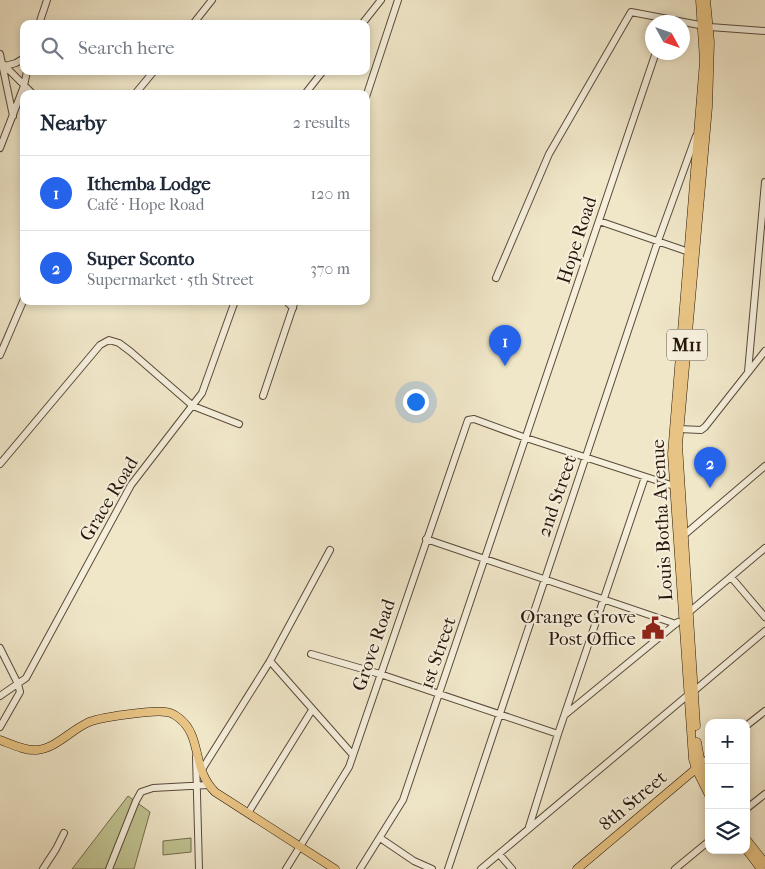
<!DOCTYPE html>
<html lang="en">
<head>
<meta charset="utf-8">
<style>
  body { margin:0; font-family:"IM FELL French Canon",serif; background:#f2f2f3; color:#1f2937 }
  .controls { position:absolute; right:15px; bottom:15px; display:grid; overflow:hidden; border-radius:10px; box-shadow:0 2px 8px #0003 }
  .controls button { width:45px; height:45px; display:grid; place-items:center; padding:0; border:0; border-bottom:1px solid #e0e1e3; background:#fff; color:#1f2937; font:25px sans-serif }
  .compass { position:absolute; left:645px; top:15px; width:45px; height:45px; border-radius:50%; background:#fff; box-shadow:0 2px 8px #0003; rotate:130deg }
  .you { position:absolute; left:415px; top:401px; width:18px; height:18px; margin:-12px; border:4px solid #fff; border-radius:50%; background:#1a73e8; box-shadow:0 0 0 8px #1a73e833 }
  .badge { display:grid; place-items:center; width:32px; height:32px; border-radius:50%; background:#2563eb; color:#fff; font-size:16px; font-weight:700 }
  .pin { position:absolute; translate:-50% -41px; filter:drop-shadow(0 1px 2px #0008) }
  .pin::after { content:''; position:absolute; top:26px; width:18px; height:15px; background:inherit; clip-path:polygon(0 0,100% 0,50% 100%) }
  .list { margin:0; padding:0; list-style:none }
  h2 { display:flex; justify-content:space-between; align-items:center; height:65px; margin:0; padding:0 20px; font-size:21px }
  h2 small { font-size:16px; font-weight:400; color:#747a83 }
  .list li { display:grid; grid-template-columns:32px 1fr auto; gap:15px; align-items:center; box-sizing:border-box; height:75px; padding:0 20px; border-top:1px solid #e0e1e3 }
  .list b { display:block; font-size:19px; white-space:nowrap }
  .list p { margin:0; font-size:16px; white-space:nowrap; color:#747a83 }
  .list em { font-size:16px; font-style:normal; color:#747a83 }
  .icon { flex:none; width:28px; height:28px; fill:none; stroke:currentColor; stroke-width:2; stroke-linecap:round; stroke-linejoin:round }
  .map { position:relative; flex:none; width:765px; height:869px; overflow:hidden }
  .search { position:absolute; background:#fff; box-shadow:0 2px 8px #0003; left:20px; top:20px; width:350px; height:55px; display:flex; align-items:center; gap:12px; box-sizing:border-box; padding:0 18px; border-radius:10px; color:#747a83; font-size:19px }
  .panel { position:absolute; background:#fff; box-shadow:0 2px 8px #0003; left:20px; top:90px; width:350px; height:215px; border-radius:10px }
  .map>svg:first-child { display:block }
  .green { fill:#c0c492; stroke:#746d4e }
  .lines { fill:none; stroke-linecap:round; stroke-linejoin:round }
  .minor-casing { stroke:#5a4a3a; stroke-width:8 }
  .major-casing { stroke:#28160b; stroke-width:9 }
  .minor { stroke:#f5efdc; stroke-width:6 }
  .major { stroke:#e8c484; stroke-width:8 }
  .labels { text-anchor:middle; dominant-baseline:central; stroke-width:4; stroke-linejoin:round; paint-order:stroke }
  .shield { fill:#f5efdc; stroke:#66574a; stroke-width:1 }
  .shield-label { font-size:18px; font-weight:bold; fill:#28160b }
  .street-label { font-size:19px; fill:#28160b; stroke:#f5efdc }
  .poi-label { font-size:19px; fill:#28160b; stroke:#f5efdc; text-anchor:end }
</style>
</head>
<body>
<div class="map">
<svg width="765" height="869" viewBox="0 0 765 869">
  <rect width="100%" height="100%" fill="#f0e7c9"/>
  <filter id="stains"><feTurbulence type="fractalNoise" baseFrequency=".004" numOctaves="4"/><feColorMatrix values="0 0 0 0 .2 0 0 0 0 .09 0 0 0 0 .02 0 0 0 .5 -.17"/></filter>
  <radialGradient id="worn" r=".72"><stop offset=".6" stop-color="#630" stop-opacity="0"/><stop offset="1" stop-color="#630" stop-opacity=".3"/></radialGradient>
  <!-- green -->
  <path class="green" d="M128,796L150,812L134,869H72Z
    M191,838V852L163,855V841Z"/>
  <g class="lines">
    <defs>
      <path id="minor" d="M39,24L47,0
        M193,24L212,0
        M362,24L381,0
        M0,54L13,116
        M2,63L33,94
        M5,66L16,63L24,58
        M135,94L154,71
        M305,94L323,71
        M366,97L398,0
        M0,148L24,86L27,71
        M599,221L689,252
        M496,278L549,154L631,12L710,27L765,31
        M286,301L293,308
        M0,355L24,299
        M748,372L765,182
        M263,396L295,301
        M679,429L701,430L705,427L765,351
        M0,464L100,345L109,340L119,343L131,352L193,406L239,424
        M683,536L765,466
        M426,539L676,624
        M731,577L765,617
        M688,613L765,548
        M0,648L18,684L20,692L0,727
        M311,654L380,674L558,734
        M270,661L353,755
        M694,691L765,631
        M0,696L26,678L131,485L202,393L235,301
        M566,714L678,622
        M746,726L765,711
        M196,757L199,869
        M701,764L709,758
        M201,771L270,661L330,550
        M746,809L765,794
        M248,813L312,710
        M529,827L558,734L645,477
        M380,838L414,861L432,869
        M499,854L512,869
        M43,869L56,849L64,833
        M109,869L136,801L141,792L153,788L208,785
        M286,869L349,767L468,420L474,419L526,438L674,486
        M360,869L403,800L656,52
        M448,869L658,241L696,136
        M481,869L688,695
        M675,869L709,841"/>
      <path id="major" d="M700,0L704,61L672,454L693,759L696,769L709,795
        M696,726L678,445L708,107L710,42L706,0
        M0,740C11,744 25,751 37,750C56,748 70,731 87,723C98,717 154,710 166,712C171,712 175,715 179,718C203,737 191,768 215,792L335,869
        M697,742L701,764L709,783
        M746,839L765,863
        M746,849L761,869
        M577,869L698,767"/>
    </defs>
    <!-- minor casing -->
    <use href="#minor" class="minor-casing"/>
    <!-- major casing -->
    <use href="#major" class="major-casing"/>
    <!-- minor -->
    <use href="#minor" class="minor"/>
    <!-- major -->
    <use href="#major" class="major"/>
  </g>
  <!-- icons -->
  <defs>
    <symbol id="civic-bare" viewBox="-9 -9 18 18"><path d="M-.6-6.5H3V-4.5H.6V-3L4-1V1h2V6H-6V1h2V-1L-.6-3ZM-1.2 2.5V6h2.4V2.5Z" fill="#8f2418" stroke="#f5efdc" stroke-width="2.5" paint-order="stroke"/></symbol>
  </defs>
  <g fill-rule="evenodd">
    <use href="#civic-bare" x="637" y="612" width="32" height="32"/>
  </g>
  <g class="labels">
    <!-- shield labels -->
    <rect class="shield" x="667" y="329.5" width="40" height="31" rx="4"/>
    <g class="shield-label">
      <text x="687" y="345">M11</text>
    </g>
    <!-- street labels -->
    <g class="street-label">
      <text transform="translate(577 240) rotate(-72)">Hope Road</text>
      <text transform="translate(557 496) rotate(-71)">2nd Street</text>
      <text transform="translate(109 499) rotate(-59)">Grace Road</text>
      <text transform="translate(662 520) rotate(-93)">Louis Botha Avenue</text>
      <text transform="translate(374 645) rotate(-71)">Grove Road</text>
      <text transform="translate(438 653) rotate(-71)">1st Street</text>
      <text transform="translate(633 801) rotate(-40)">8th Street</text>
    </g>
    <!-- poi labels -->
    <g class="poi-label">
      <text x="636" y="617">Orange Grove<tspan x="636" dy="22">Post Office</tspan></text>
    </g>
  </g>
  <rect width="100%" height="100%" filter="url(#stains)"/>
  <rect width="100%" height="100%" fill="url(#worn)"/>
</svg>
<div class="controls">
<button>+</button>
<button>−</button>
<button><svg class="icon" aria-label="layers" viewBox="0 0 24 24"><path d="M12 4l9 5-9 5-9-5zM3 14l9 5 9-5"/></svg></button>
</div>
<svg class="compass" viewBox="-18 -18 36 36"><path d="M0-13l5 13h-10z" fill="#e53935"/><path d="M0 13l5-13h-10z" fill="#747a83"/></svg>
<div class="you"></div>
<div class="pin badge" style="left:505px;top:366px">1</div>
<div class="pin badge" style="left:710px;top:488px">2</div>
<div class="search"><svg class="icon" aria-label="search" viewBox="0 0 24 24"><circle cx="10" cy="10" r="6"/><path d="M15 15l6 6"/></svg>Search here</div>
<section class="panel">
<h2>Nearby<small>2 results</small></h2>
<ul class="list">
<li><span class="badge">1</span><div><b>Ithemba Lodge</b><p>Café · Hope Road</p></div><em>120 m</em></li>
<li><span class="badge">2</span><div><b>Super Sconto</b><p>Supermarket · 5th Street</p></div><em>370 m</em></li>
</ul>
</section>
</div>
</body>
</html>
